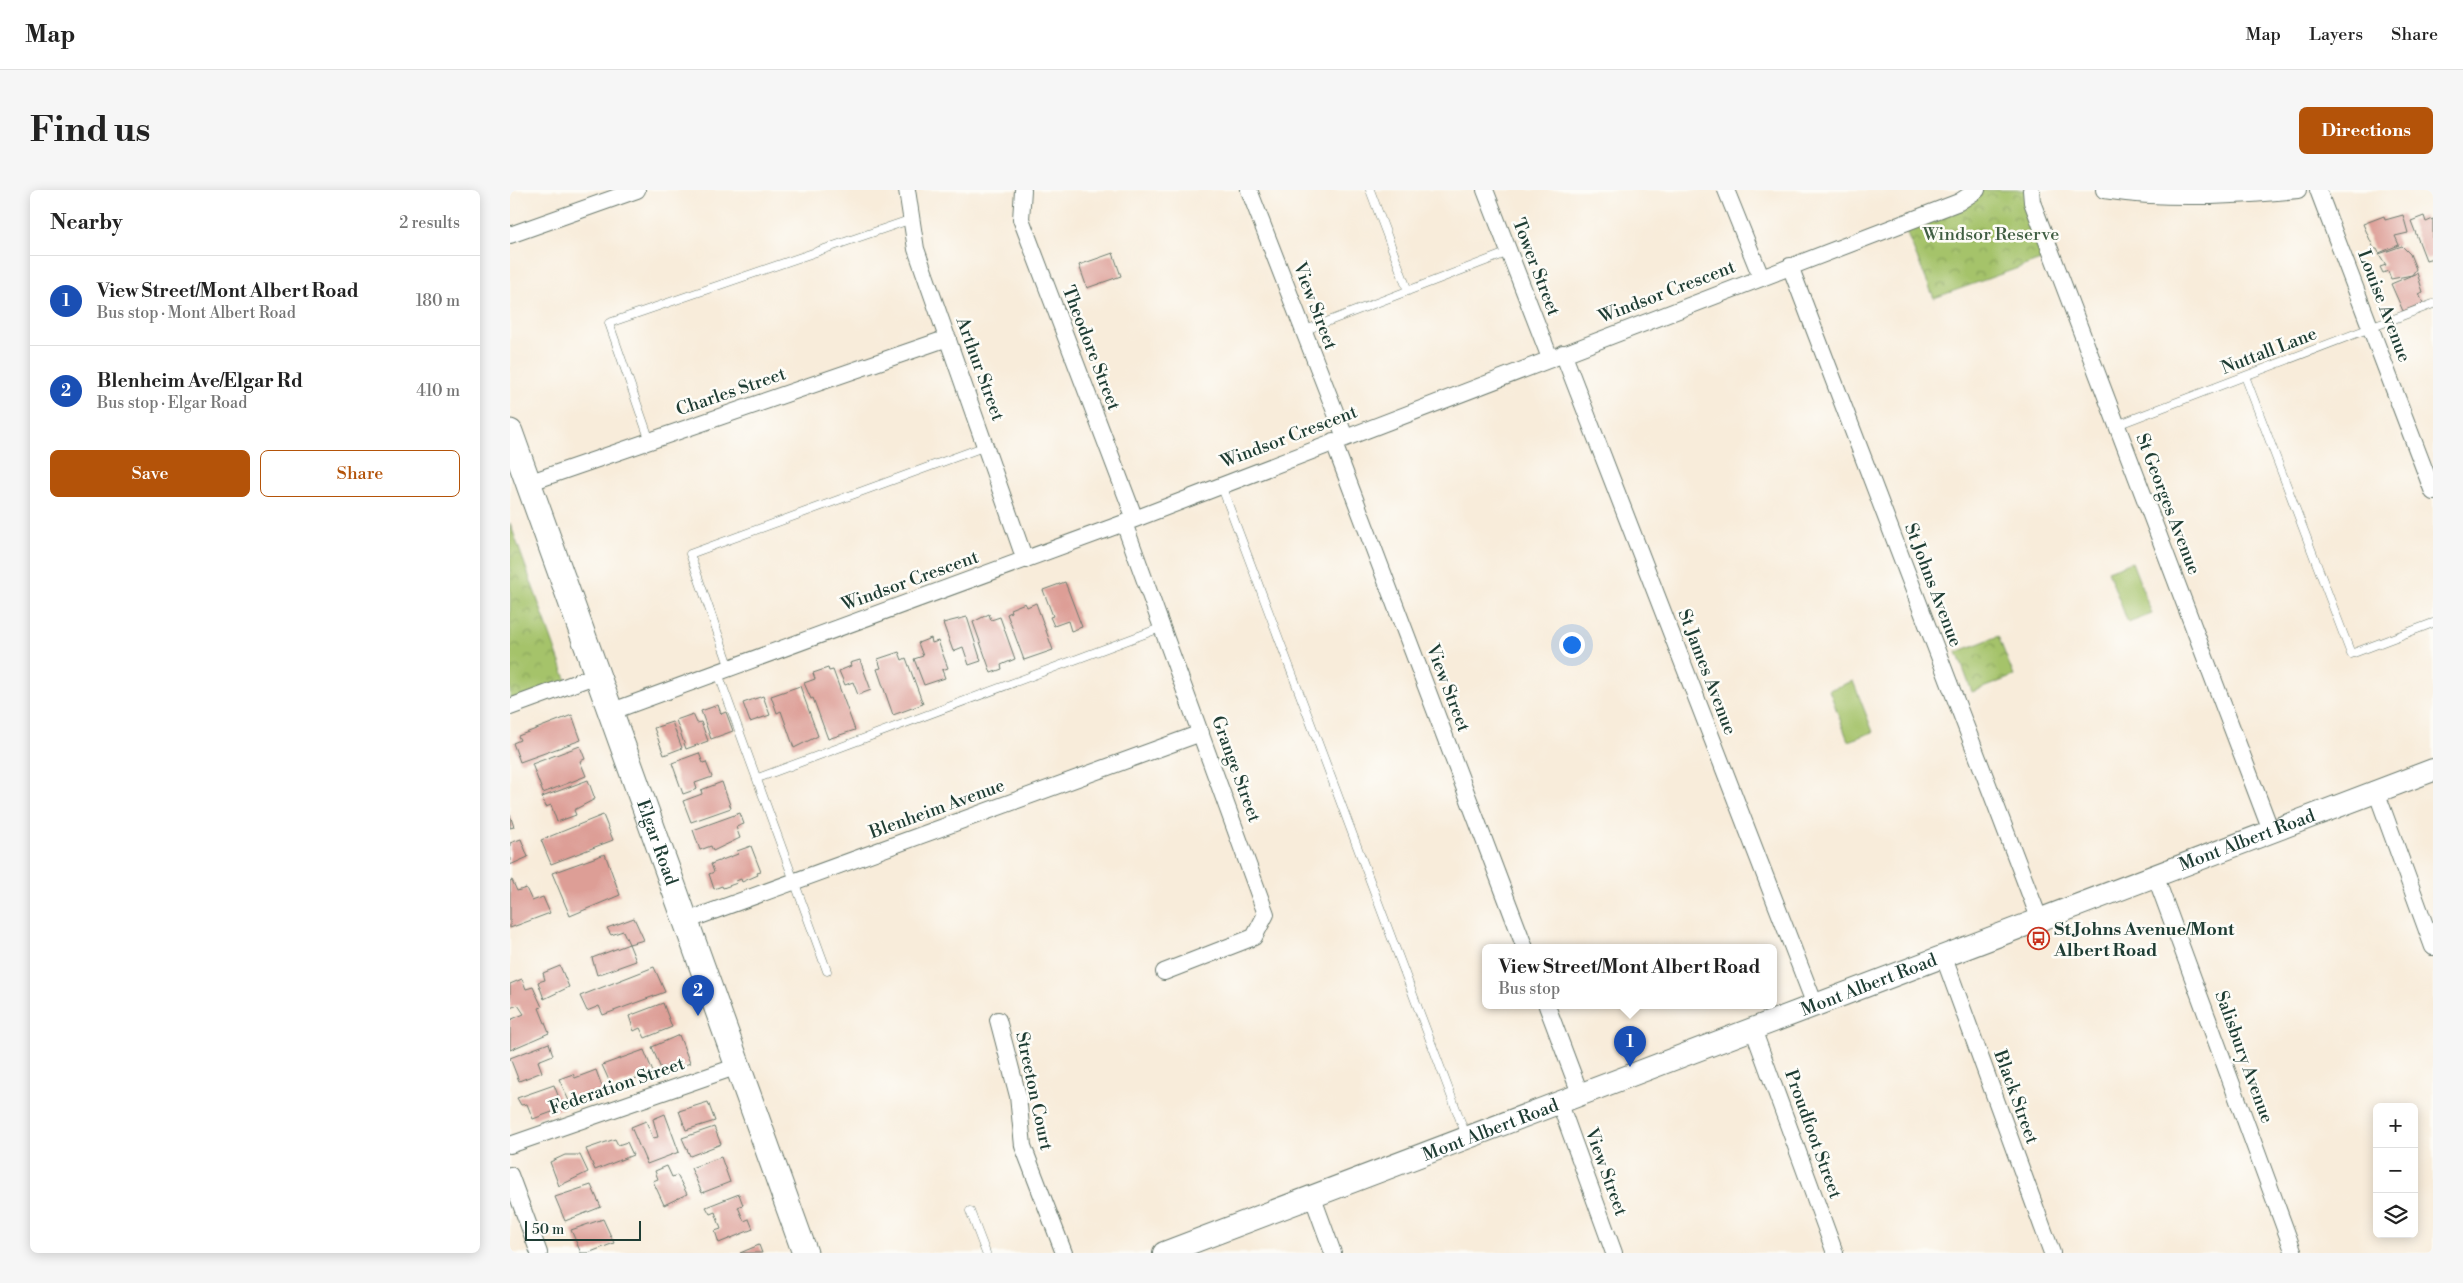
<!DOCTYPE html>
<html lang="en">
<head>
<meta charset="utf-8">
<style>
  body { margin:0; font-family:"Libre Bodoni",serif; background:#f6f6f6; color:#222 }
  .controls { position:absolute; right:15px; bottom:15px; display:grid; overflow:hidden; border-radius:8px; box-shadow:0 2px 12px #0003 }
  .controls button { width:45px; height:45px; display:grid; place-items:center; padding:0; border:0; border-bottom:1px solid #e0e0e0; background:#fff; color:#222; font:25px sans-serif }
  .scale { position:absolute; left:15px; bottom:12px; width:116px; box-sizing:border-box; padding-left:5px; border:2px solid #1f3d34; border-top:0; font-size:14px; line-height:18px; white-space:nowrap; color:#1f3d34; -webkit-text-stroke:4px #fdfcf7; paint-order:stroke }
  .you { position:absolute; left:1061px; top:454px; width:18px; height:18px; margin:-12px; border:4px solid #fff; border-radius:50%; background:#1a73e8; box-shadow:0 0 0 8px #1a73e833 }
  .badge { display:grid; place-items:center; width:32px; height:32px; border-radius:50%; background:#b45309; color:#fff; font-size:16px; font-weight:700 }
  .pin { position:absolute; translate:-50% -41px; filter:drop-shadow(0 1px 2px #0008) }
  .pin::after { content:''; position:absolute; top:26px; width:18px; height:15px; background:inherit; clip-path:polygon(0 0,100% 0,50% 100%) }
  .popup { position:absolute; left:972px; top:754px; width:295px; height:65px; box-sizing:border-box; display:grid; place-content:center; border-radius:8px; background:#fff; filter:drop-shadow(0 1px 4px #0005); font-size:16px; white-space:nowrap; color:#767676 }
  .popup b { font-size:19px; color:#222 }
  .popup::after { content:''; position:absolute; left:50%; top:100%; margin-left:-10px; border:10px solid transparent; border-top-color:#fff }
  .list { margin:0; padding:0; list-style:none }
  h2 { display:flex; justify-content:space-between; align-items:center; height:65px; margin:0; padding:0 20px; font-size:21px }
  h2 small { font-size:16px; font-weight:400; color:#767676 }
  .list li { display:grid; grid-template-columns:32px 1fr auto; gap:15px; align-items:center; box-sizing:border-box; height:90px; padding:0 20px; border-top:1px solid #e0e0e0 }
  .list b { display:block; font-size:19px; white-space:nowrap }
  .list p { margin:0; font-size:16px; white-space:nowrap; color:#767676 }
  .list em { font-size:16px; font-style:normal; color:#767676 }
  .actions { display:flex; gap:10px; padding:15px 20px }
  .actions a { flex:1; padding:11px 0; border:1px solid #b45309; border-radius:8px; text-align:center; font-size:18px; color:#b45309 }
  .actions .main { background:#b45309; color:#fff }
  .icon { flex:none; width:28px; height:28px; fill:none; stroke:currentColor; stroke-width:2; stroke-linecap:round; stroke-linejoin:round }
  .map { position:relative; flex:none; width:1923px; height:1063px; overflow:hidden; border-radius:8px }
  header { display:flex; align-items:center; gap:30px; box-sizing:border-box; height:70px; padding:0 25px; background:#fff; border-bottom:1px solid #e0e0e0 }
  header strong { font-size:24px }
  nav { display:flex; gap:28px; margin-inline-start:auto; font-size:18px }
  .intro { display:flex; align-items:center; justify-content:space-between; box-sizing:border-box; height:120px; padding:0 30px }
  h1 { margin:0; font-size:35px }
  .button { padding:12px 22px; border-radius:8px; background:#b45309; color:#fff; font-size:18px; font-weight:700 }
  main { display:flex; gap:30px; padding:0 30px }
  aside { flex:1; background:#fff; border-radius:8px; box-shadow:0 2px 12px #0003 }
  .map>svg:first-child { display:block }
  .park { fill:url(#park-crowns); stroke:#628050 }
  .garden { fill:#a5c36b; stroke:#628050 }
  .building { fill:#dd9e96 }
  .lines { fill:none; stroke-linecap:round; stroke-linejoin:round }
  .lane-casing { stroke:#6b7a6e; stroke-width:9 }
  .street-casing { stroke:#6b7a6e; stroke-width:18 }
  .secondary-casing { stroke:#6b7a6e; stroke-width:24 }
  .primary-casing { stroke:#6b7a6e; stroke-width:27 }
  .lane { stroke:#fff; stroke-width:8 }
  .street { stroke:#fff; stroke-width:16 }
  .secondary { stroke:#fff; stroke-width:22 }
  .primary { stroke:#fff; stroke-width:25 }
  .labels { text-anchor:middle; dominant-baseline:central; stroke-width:5; stroke-linejoin:round; paint-order:stroke }
  .park-label { font-size:18px; fill:#405e42; stroke:#fdfcf7 }
  .street-label { font-size:18px; fill:#1f3d34; stroke:#fdfcf7 }
  .poi-label { font-size:18px; font-weight:bold; fill:#1f3d34; stroke:#fdfcf7; text-anchor:start }
</style>
</head>
<body>
<header>
<strong>Map</strong>
<nav><a>Map</a><a>Layers</a><a>Share</a></nav>
</header>
<div class="intro"><h1>Find us</h1><a class="button">Directions</a></div>
<main>
<aside>
<h2>Nearby<small>2 results</small></h2>
<ul class="list">
<li><span class="badge" style="background:#1a4fb4">1</span><div><b>View Street/Mont Albert Road</b><p>Bus stop · Mont Albert Road</p></div><em>180 m</em></li>
<li><span class="badge" style="background:#1a4fb4">2</span><div><b>Blenheim Ave/Elgar Rd</b><p>Bus stop · Elgar Road</p></div><em>410 m</em></li>
</ul>
<div class="actions"><a class="main">Save</a><a>Share</a></div>
</aside>
<div class="map">
<svg width="1923" height="1063" viewBox="0 0 1923 1063">
  <defs>
    <pattern id="park-crowns" width="20" height="18" patternUnits="userSpaceOnUse" patternTransform="scale(1.25)"><rect width="20" height="18" fill="#a5c36b"/><path d="M2 6a3 3 0 1 1 6 0M12 15a3 3 0 1 1 6 0" fill="none" stroke="#86a059"/></pattern>
  </defs>
  <rect width="100%" height="100%" fill="#fdfcf7"/>
  <filter id="ink" filterUnits="userSpaceOnUse"><feTurbulence type="fractalNoise" baseFrequency=".02" numOctaves="2"/><feDisplacementMap in="SourceGraphic" scale="10" xChannelSelector="R" yChannelSelector="G"/><feConvolveMatrix kernelMatrix="1 2 1 2 8 2 1 2 1" color-interpolation-filters="sRGB"/></filter>
  <filter id="wash" filterUnits="userSpaceOnUse"><feTurbulence type="fractalNoise" baseFrequency=".0096" numOctaves="4" result="noise"/><feDisplacementMap in="SourceGraphic" scale="20" xChannelSelector="R" yChannelSelector="G"/><feGaussianBlur stdDeviation="1.12" result="paint"/><feColorMatrix in="noise" values="0 0 0 0 0 0 0 0 0 0 0 0 0 0 0 0 0 1.4 0 .05"/><feComposite in="paint" operator="in"/></filter>
  <g filter="url(#wash)">
    <rect width="100%" height="100%" fill="#f8ecda"/>
    <!-- park -->
    <path class="park" d="M1473,0H1517L1539,67L1424,108L1394,37Z
      M0,333L57,492L0,513Z
      M1488,446L1504,486L1462,502L1447,462Z"/>
    <!-- garden -->
    <path class="garden" d="M1622,372L1642,424L1618,433L1598,381Z
      M1343,491L1363,542L1338,551L1319,500Z"/>
    <g id="blocks">
      <!-- building -->
      <path class="building" d="M1893,25L1898,43L1885,46L1889,55L1869,63L1867,59H1864L1853,34L1874,26L1875,30Z
        M1914,26L1916,32L1923,29V68L1916,70L1901,31Z
        M1892,56L1900,64L1906,79L1902,85L1881,89L1878,81L1873,83L1870,77L1876,75L1869,64Z
        M603,63L611,86L577,98L569,75Z
        M1907,83L1913,102L1909,104L1913,113L1893,121L1881,94Z
        M555,392L572,437L561,441L558,431L544,436L540,427L543,426L533,400Z
        M515,413L517,417L526,413L543,460L514,470L497,424L501,422L500,419Z
        M479,424L481,430L490,427L505,469L491,475L492,479L481,483L463,432Z
        M457,427L471,471L459,475L453,457L443,461L433,433Z
        M421,448L422,453L428,451L438,478L432,480L435,488L414,495L404,469L413,466L408,453Z
        M389,462L392,470L396,468L413,514L383,525L367,479L371,478L368,469Z
        M350,470L361,500L348,505L343,492L335,495L329,481L341,476L340,473Z
        M318,478L319,481L323,480L345,540L318,549L303,508L301,509L294,493L305,489L303,483Z
        M290,496L308,546L284,558L271,521L267,523L261,506Z
        M253,506L260,525L240,532L233,513Z
        M208,515L211,524L216,522L223,541L201,549L191,521Z
        M183,524L187,533L191,532L198,551L176,559L166,530Z
        M62,525L71,550L10,572L3,553L10,550L8,546Z
        M162,532L172,558L154,565L144,538Z
        M70,556L75,569L70,571L76,586L33,603L22,574Z
        M189,563L193,573L196,572L202,587L185,593L187,599L173,604L162,573Z
        M78,590L85,609L64,620L66,625L47,632L41,615L36,617L32,607Z
        M212,592L221,618L181,632L173,611L192,604L191,600Z
        M230,623L234,634L226,637L230,648L203,661L201,656L190,660L183,640Z
        M0,625L4,637L0,638Z
        M93,625L103,650L41,674L31,650Z
        M11,649L18,667L0,675V653Z
        M241,656L251,682L247,683L248,685L232,692L231,689L226,691L227,693L213,698L212,696L204,699L199,684L204,682L201,674L228,664L227,661Z
        M95,664L110,705L60,726L42,683Z
        M2,690L7,701L16,698L22,711L33,707L40,723L0,738V691Z
        M124,728L134,750L119,754L113,741L101,745L97,738Z
        M119,754L126,771L87,785L82,768Z
        M50,776L59,797L34,809L28,792L35,790L33,783Z
        M144,777L155,802L93,825L89,816L77,821L70,806Z
        M12,789L16,799L23,797L32,817L29,818L39,843L0,860V830L14,824L8,815L0,818V794Z
        M153,813L162,837L135,848L130,838L124,841L119,826Z
        M169,845L180,873L153,884L142,857Z
        M39,853L43,865L28,871L32,882L9,891L0,868Z
        M134,860L143,882L102,897L92,875Z
        M86,880L94,902L60,913L49,889L63,884L65,888Z
        M44,895L53,918L23,929L17,914L11,915L7,908Z
        M198,912L205,931L176,940L169,921Z
        M155,924L169,962L137,974L121,937L136,931L143,948L148,947L143,929Z
        M204,937L211,954L180,966L172,948Z
        M105,949L108,955L117,952L123,965L85,980L76,959Z
        M55,965H70L78,982L49,996L40,972Z
        M211,967L220,992L192,1003L181,978Z
        M157,976L162,987L167,985L177,1004L154,1015L143,991L148,989L145,981Z
        M81,995L91,1017L55,1031L45,1007Z
        M229,1004L233,1015L228,1017L234,1031L239,1029L243,1039L209,1053L205,1041L211,1039L205,1022L200,1024L196,1017Z
        M93,1029L104,1053L78,1063H71L61,1040Z
        M249,1055L252,1063H230Z"/>
    </g>
  </g>
  <g filter="url(#ink)">
    <use href="#blocks" fill-opacity="0" stroke="#6b7a6e" stroke-width="1"/>
    <g class="lines">
      <defs>
        <path id="lane" d="M860,0L898,101
          M793,141L999,62
          M1735,186L1841,464L1923,433
          M1607,235L1923,114
          M140,251L99,133L402,29
          M711,295L957,948
          M220,478L180,364L476,256
          M208,483L317,781
          M248,588L653,437
          M460,1021L476,1063"/>
        <path id="street" d="M397,0L406,59L515,370
          M513,0L511,29L625,329
          M739,0L835,247
          M975,0L1040,168
          M1216,0L1251,87
          M1521,0L1522,12L1761,641
          M1594,0C1659,10 1724,6 1788,0
          M1808,0L1923,302
          M0,45L127,0
          M1280,76L1529,728
          M1053,163L1305,815
          M823,251L1015,758
          M18,293L438,148
          M614,333L756,724L744,747L654,782
          M0,517L87,485
          M100,522L625,329L1449,12L1467,0
          M1866,601L1923,757
          M1645,685L1784,1063
          M176,731L691,543
          M1433,765L1542,1063
          M1037,816L1071,906
          M488,830L508,906L513,956L554,1063
          M1243,839L1325,1063
          M1050,914L1104,1063
          M0,955L228,876
          M0,985L29,1063
          M803,1008L823,1063"/>
        <g id="secondary">
          <path id="s1" d="M654,1063C1078,905 1499,738 1923,580"/>
        </g>
        <g id="primary">
          <path id="s2" d="M0,242L295,1063"/>
        </g>
      </defs>
      <!-- lane casing -->
      <use href="#lane" class="lane-casing"/>
      <!-- street casing -->
      <use href="#street" class="street-casing"/>
      <!-- secondary casing -->
      <use href="#secondary" class="secondary-casing"/>
      <!-- primary casing -->
      <use href="#primary" class="primary-casing"/>
      <!-- lane -->
      <use href="#lane" class="lane"/>
      <!-- street -->
      <use href="#street" class="street"/>
      <!-- secondary -->
      <use href="#secondary" class="secondary"/>
      <!-- primary -->
      <use href="#primary" class="primary"/>
    </g>
  </g>
  <!-- icons -->
  <defs>
    <symbol id="bus-ring" viewBox="-11 -11 22 22"><circle r="9.5" fill="#fdfcf7" stroke="#c8321e" stroke-width="1.5"/><path d="M-5-6H5V4H4V6H2V4H-2V6H-4V4H-5ZM-3.5-4V0h7V-4ZM-3.5 1.2v1.5H-2V1.2ZM2 1.2v1.5H3.5V1.2Z" fill="#c8321e"/></symbol>
  </defs>
  <g fill-rule="evenodd">
    <use href="#bus-ring" x="1516" y="736" width="25" height="25"/>
  </g>
  <g class="labels">
    <!-- park labels -->
    <g class="park-label">
      <text x="1481" y="44">Windsor Reserve</text>
    </g>
    <!-- street labels -->
    <g class="street-label">
      <text transform="translate(1026 77) rotate(69)">Tower Street</text>
      <text transform="translate(1157 102) rotate(-21)">Windsor Crescent</text>
      <text transform="translate(805 116) rotate(69)">View Street</text>
      <text transform="translate(1874 116) rotate(69)">Louise Avenue</text>
      <text transform="translate(581 158) rotate(69)">Theodore Street</text>
      <text transform="translate(1759 161) rotate(-21)">Nuttall Lane</text>
      <text transform="translate(470 179) rotate(70)">Arthur Street</text>
      <text transform="translate(221 202) rotate(-19)">Charles Street</text>
      <text transform="translate(779 247) rotate(-21)">Windsor Crescent</text>
      <text transform="translate(1658 314) rotate(69)">St Georges Avenue</text>
      <text transform="translate(400 391) rotate(-20)">Windsor Crescent</text>
      <text transform="translate(1423 395) rotate(69)">St Johns Avenue</text>
      <text transform="translate(1197 482) rotate(69)">St James Avenue</text>
      <text transform="translate(938 498) rotate(69)">View Street</text>
      <text transform="translate(726 579) rotate(70)">Grange Street</text>
      <text transform="translate(427 619) rotate(-20)">Blenheim Avenue</text>
      <text stroke="none"><textPath href="#s1" startOffset="1159">Mont Albert Road</textPath></text>
      <text stroke="none"><textPath href="#s2" startOffset="436">Elgar Road</textPath></text>
      <text stroke="none"><textPath href="#s1" startOffset="754">Mont Albert Road</textPath></text>
      <text transform="translate(1734 867) rotate(70)">Salisbury Avenue</text>
      <text transform="translate(107 896) rotate(-19)">Federation Street</text>
      <text transform="translate(524 901) rotate(78)">Streeton Court</text>
      <text transform="translate(1506 907) rotate(70)">Black Street</text>
      <text stroke="none"><textPath href="#s1" startOffset="349">Mont Albert Road</textPath></text>
      <text transform="translate(1303 944) rotate(70)">Proudfoot Street</text>
      <text transform="translate(1096 982) rotate(70)">View Street</text>
    </g>
    <!-- poi labels -->
    <g class="poi-label">
      <text x="1544" y="739">St Johns Avenue/Mont<tspan x="1544" dy="21">Albert Road</tspan></text>
    </g>
  </g>
</svg>
<div class="controls">
<button>+</button>
<button>−</button>
<button><svg class="icon" aria-label="layers" viewBox="0 0 24 24"><path d="M12 4l9 5-9 5-9-5zM3 14l9 5 9-5"/></svg></button>
</div>
<div class="scale">50 m</div>
<div class="you"></div>
<div class="pin badge" style="left:1120px;top:877px;background:#1a4fb4">1</div>
<div class="popup"><b>View Street/Mont Albert Road</b>Bus stop</div>
<div class="pin badge" style="left:188px;top:826px;background:#1a4fb4">2</div>
</div>
</main>
</body>
</html>
